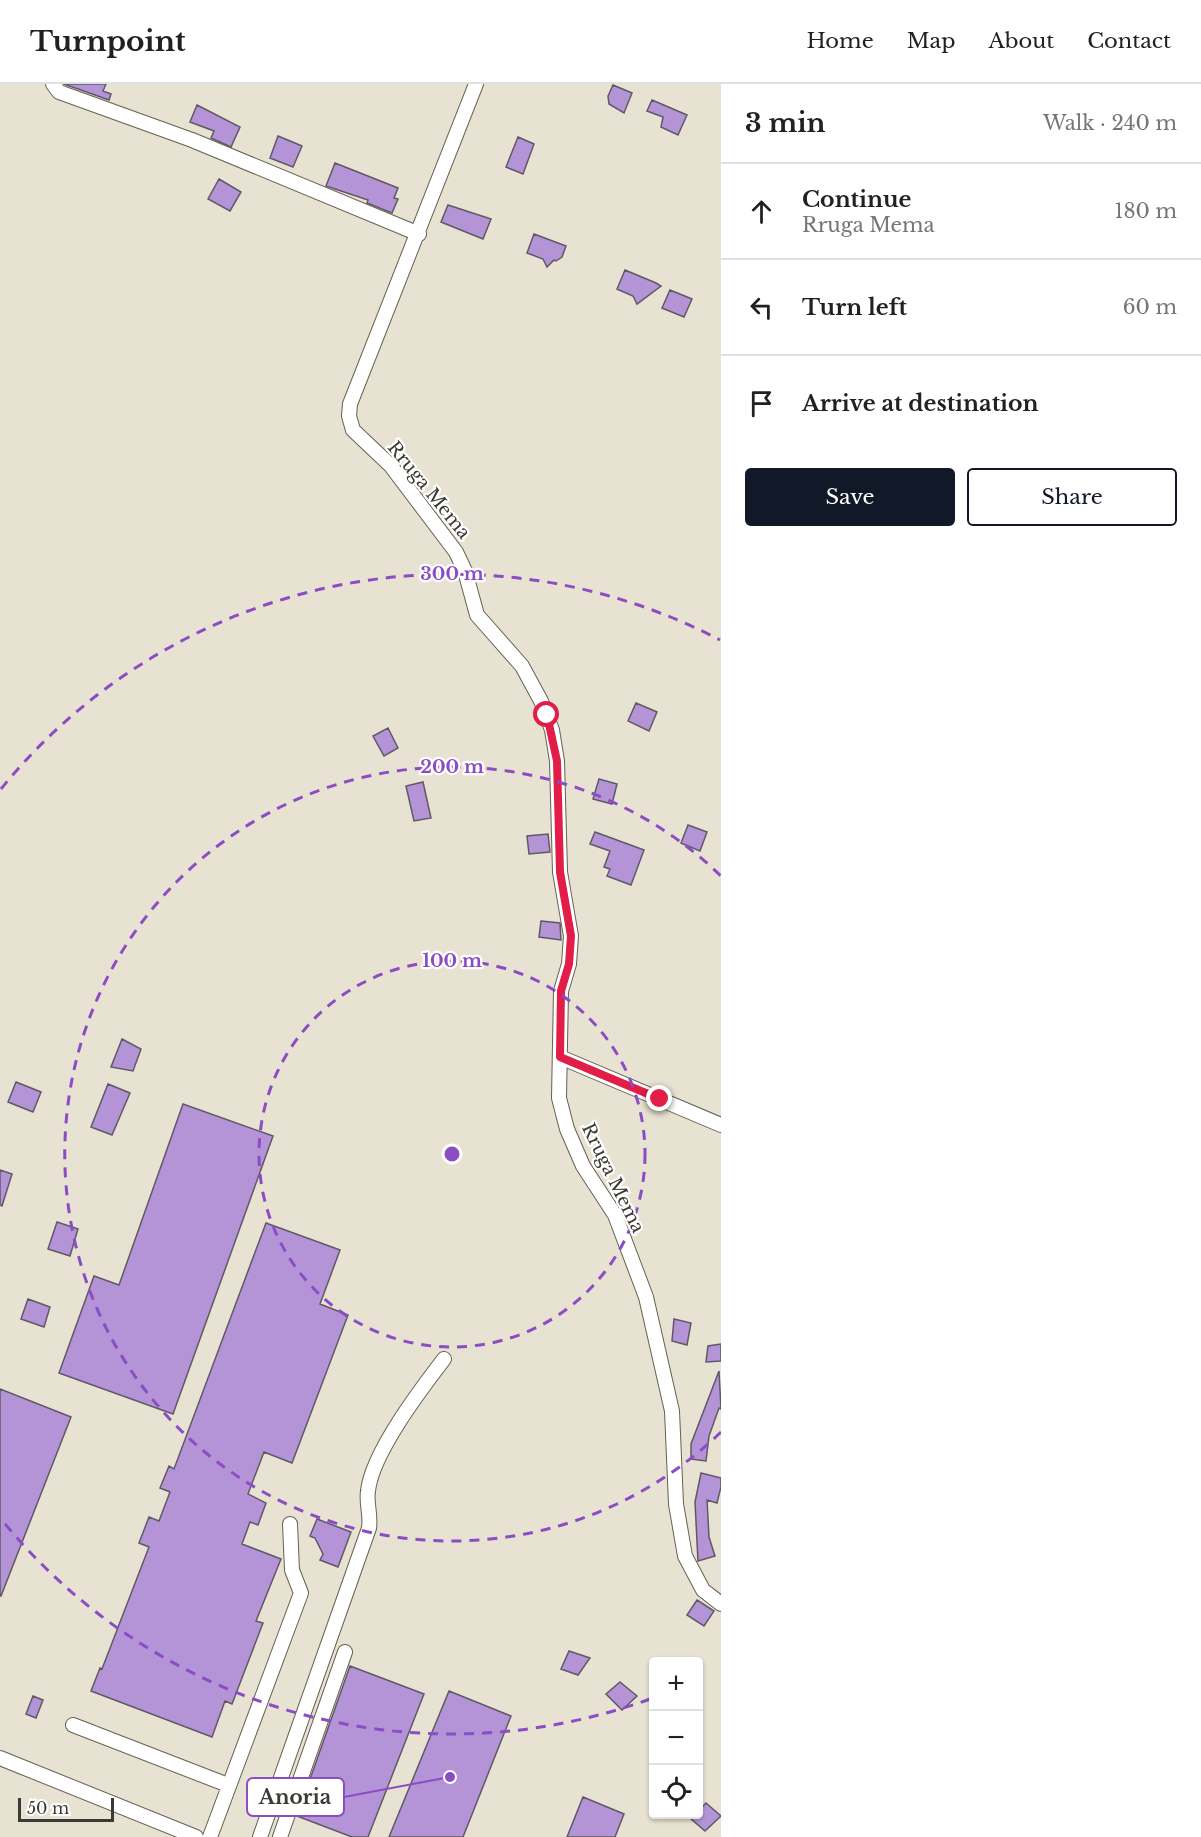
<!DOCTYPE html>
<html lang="en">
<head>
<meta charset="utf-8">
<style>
  body { margin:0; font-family:"Libre Baskerville",serif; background:#f6f6f6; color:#202124 }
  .controls { position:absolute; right:18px; bottom:18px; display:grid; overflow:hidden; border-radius:6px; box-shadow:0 2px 4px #0004 }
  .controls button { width:54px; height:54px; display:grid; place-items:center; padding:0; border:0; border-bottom:2px solid #e0e0e0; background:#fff; color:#202124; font:30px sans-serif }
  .scale { position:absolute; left:18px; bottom:15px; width:96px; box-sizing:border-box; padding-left:6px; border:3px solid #3c3a34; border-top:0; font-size:16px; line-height:21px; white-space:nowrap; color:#3c3a34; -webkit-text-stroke:4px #fff; paint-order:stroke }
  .stop { position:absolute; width:18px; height:18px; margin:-14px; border:4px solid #e11d48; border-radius:50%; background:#fff }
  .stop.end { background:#e11d48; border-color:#fff; box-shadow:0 2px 6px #0008 }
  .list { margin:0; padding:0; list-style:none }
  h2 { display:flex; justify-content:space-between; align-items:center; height:78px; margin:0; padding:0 24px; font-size:26px }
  h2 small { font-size:20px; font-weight:400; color:#757577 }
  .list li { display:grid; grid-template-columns:39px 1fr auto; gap:18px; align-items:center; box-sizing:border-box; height:96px; padding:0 24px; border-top:2px solid #e0e0e0 }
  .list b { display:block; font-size:22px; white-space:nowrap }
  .list p { margin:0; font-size:20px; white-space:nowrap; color:#757577 }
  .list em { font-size:20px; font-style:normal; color:#757577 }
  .actions { display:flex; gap:12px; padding:18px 24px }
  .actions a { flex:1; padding:14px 0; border:2px solid #111827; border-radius:6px; text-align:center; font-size:21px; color:#111827 }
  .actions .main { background:#111827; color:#fff }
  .icon { flex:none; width:33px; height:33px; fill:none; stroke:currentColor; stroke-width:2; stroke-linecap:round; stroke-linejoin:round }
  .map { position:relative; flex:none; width:721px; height:1753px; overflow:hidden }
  header { display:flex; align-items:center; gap:36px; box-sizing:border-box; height:84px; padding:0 30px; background:#fff; border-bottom:2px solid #e0e0e0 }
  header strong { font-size:28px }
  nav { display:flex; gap:33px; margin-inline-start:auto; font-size:21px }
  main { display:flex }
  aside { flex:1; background:#fff }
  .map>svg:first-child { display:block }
  .building { fill:#b494d7; stroke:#5f5966; stroke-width:1.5 }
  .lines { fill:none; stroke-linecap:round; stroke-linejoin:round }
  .minor-casing { stroke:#656053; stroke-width:16 }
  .minor { stroke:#fff; stroke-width:14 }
  .route { stroke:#e11d48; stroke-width:8 }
  .ring { fill:none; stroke:#8b4dc3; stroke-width:3; stroke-dasharray:10 8 }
  .labels { text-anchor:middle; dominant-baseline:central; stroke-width:4.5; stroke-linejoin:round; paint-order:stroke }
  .street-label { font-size:18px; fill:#3c3a34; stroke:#fff }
  .centre { fill:#8b4dc3; stroke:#fff; stroke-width:3 }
  .ring-label { font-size:18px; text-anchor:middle; font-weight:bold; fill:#8b4dc3; stroke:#fff; stroke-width:4.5; stroke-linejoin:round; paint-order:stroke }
  .leader { fill:none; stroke:#8b4dc3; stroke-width:2 }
  .callout-dot { fill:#8b4dc3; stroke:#fff; stroke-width:2 }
  .callout { fill:#fff; stroke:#8b4dc3; stroke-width:2 }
  .callout-label { font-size:20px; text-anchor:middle; font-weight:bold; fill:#3c3a34 }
</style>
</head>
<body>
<header>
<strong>Turnpoint</strong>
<nav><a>Home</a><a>Map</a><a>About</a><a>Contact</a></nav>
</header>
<main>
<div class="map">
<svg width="721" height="1753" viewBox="0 0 721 1753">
  <rect width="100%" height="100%" fill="#e8e2d2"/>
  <!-- building -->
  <path class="building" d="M64,0H106L103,7L111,10L109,16Z
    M613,1L632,9L624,29L609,20L608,12Z
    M652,16L687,31L678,51L661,43L663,33L647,27Z
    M197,21L240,43L231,63L211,54L214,47L190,38Z
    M278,52L302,62L293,83L270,74Z
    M518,53L534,60L523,90L506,83Z
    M335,79L398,104L394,114L398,115L392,129L367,119L368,116L326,102Z
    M219,95L241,108L230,127L208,115Z
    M448,121L491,135L483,155L441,138Z
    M534,150L566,162L562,173L556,177L554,176L547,183L543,175L527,169Z
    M625,186L656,199L661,202L637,220L633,212L617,205Z
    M670,206L692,215L684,233L662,224Z
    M636,619L657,628L649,647L628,637Z
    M388,644L398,664L384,672L373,652Z
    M599,695L617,700L612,720L593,715Z
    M423,698L431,734L414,737L406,702Z
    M688,741L707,748L700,767L681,759Z
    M595,748L644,766L631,801L607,792L610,785L604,783L610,767L590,760Z
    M548,750L550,768L529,770L527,752Z
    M541,837L560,839L561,856L539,853Z
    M122,955L141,965L133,987L111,983Z
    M16,998L41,1008L33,1028L8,1018Z
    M108,1000L130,1009L112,1051L91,1043Z
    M183,1020L273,1052L173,1330L59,1289L94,1192L119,1201Z
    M0,1086L12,1090L2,1122L0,1121Z
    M57,1138L78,1145L70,1172L48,1165Z
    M266,1139L340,1166L320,1220L348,1231L292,1379L264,1368L248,1410L266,1419L258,1441L250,1438L242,1460L281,1475L256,1537L263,1539L232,1620L225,1617L212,1653L91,1607L100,1584L102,1585L149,1463L139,1459L149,1433L159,1437L170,1408L160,1404L169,1382L174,1385Z
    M28,1215L50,1223L44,1243L21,1235Z
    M674,1235L691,1239L687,1261L672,1257Z
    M721,1260V1277L706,1278L708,1262Z
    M719,1287L721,1325L719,1324L709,1352L706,1377L691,1375V1360Z
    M0,1305L71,1333L1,1512H0Z
    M701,1389L721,1394V1403L717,1419L707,1416L709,1453L715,1472L698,1477L695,1418Z
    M317,1435L351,1448L338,1483L320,1476L323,1470L315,1454L310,1452Z
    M697,1516L714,1527L704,1542L687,1531Z
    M569,1567L590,1574L578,1591L561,1585Z
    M350,1582L424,1610L368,1753H352L297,1732Z
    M620,1598L637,1612L622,1626L606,1610Z
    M449,1607L511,1632L463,1753H389Z
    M33,1612L43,1616L36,1634L26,1630Z
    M583,1713L624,1730L615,1753H567Z
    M706,1719L721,1732L705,1747L690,1734L699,1731V1726Z"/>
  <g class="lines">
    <defs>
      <path id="minor" d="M53,0L59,8L192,56L419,150
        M476,0L350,320L349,332L353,346L391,382L456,468L465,487L477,531L522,582L541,617L552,646L557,677L560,788L571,852L569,880L561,907L559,1014L567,1045L583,1082L615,1131L646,1213L672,1327L676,1420L685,1472L703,1506L721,1520
        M560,973L721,1041
        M73,1641L228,1701
        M0,1674L196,1753
        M210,1753L301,1509L292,1486L290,1440
        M260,1753L369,1444C371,1430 366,1420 368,1407C372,1369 421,1305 444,1275
        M280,1753L345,1568"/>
    </defs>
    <!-- minor casing -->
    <use href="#minor" class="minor-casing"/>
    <!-- minor -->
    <use href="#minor" class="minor"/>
  </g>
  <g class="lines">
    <!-- route -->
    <path class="route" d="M547,631L557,677L560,788L571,852L569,880L561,907L560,973L660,1015"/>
  </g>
  <!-- distance rings -->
  <g class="ring">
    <circle cx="452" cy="1070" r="193"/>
    <path d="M721 1348A387 387 0 1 1 721 792"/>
    <path d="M650 1615A580 580 0 0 1 1 1435M1 705A580 580 0 0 1 720 556"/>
  </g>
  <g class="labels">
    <!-- street labels -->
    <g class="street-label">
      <text transform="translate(429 406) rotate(51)">Rruga Mema</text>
      <text transform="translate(613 1094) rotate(64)">Rruga Mema</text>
    </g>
  </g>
  <circle cx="452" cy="1070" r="9" class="centre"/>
  <g class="ring-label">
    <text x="452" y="496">300 m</text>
    <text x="452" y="689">200 m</text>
    <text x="452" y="883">100 m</text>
  </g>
  <!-- callouts -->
  <path class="leader" d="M450 1693L344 1713"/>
  <circle class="callout-dot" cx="450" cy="1693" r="6"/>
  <rect class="callout" x="247" y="1694" width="97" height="38" rx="6"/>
  <g class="callout-label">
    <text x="295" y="1720">Anoria</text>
  </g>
</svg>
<div class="controls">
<button>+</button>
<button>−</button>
<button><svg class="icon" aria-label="locate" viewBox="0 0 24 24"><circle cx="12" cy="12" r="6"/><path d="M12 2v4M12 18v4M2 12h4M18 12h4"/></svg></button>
</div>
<div class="scale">50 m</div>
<div class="stop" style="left:547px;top:631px"></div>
<div class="stop end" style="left:660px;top:1015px"></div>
</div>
<aside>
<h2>3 min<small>Walk · 240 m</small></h2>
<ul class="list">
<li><svg class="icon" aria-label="ahead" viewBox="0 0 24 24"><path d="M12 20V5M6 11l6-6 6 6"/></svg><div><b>Continue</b><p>Rruga Mema</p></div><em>180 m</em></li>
<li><svg class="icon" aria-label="left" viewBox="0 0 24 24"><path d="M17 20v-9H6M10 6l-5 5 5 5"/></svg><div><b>Turn left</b></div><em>60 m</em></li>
<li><svg class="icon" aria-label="arrive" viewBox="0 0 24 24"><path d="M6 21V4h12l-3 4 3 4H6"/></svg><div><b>Arrive at destination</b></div></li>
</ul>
<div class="actions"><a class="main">Save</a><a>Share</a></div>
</aside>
</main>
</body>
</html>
